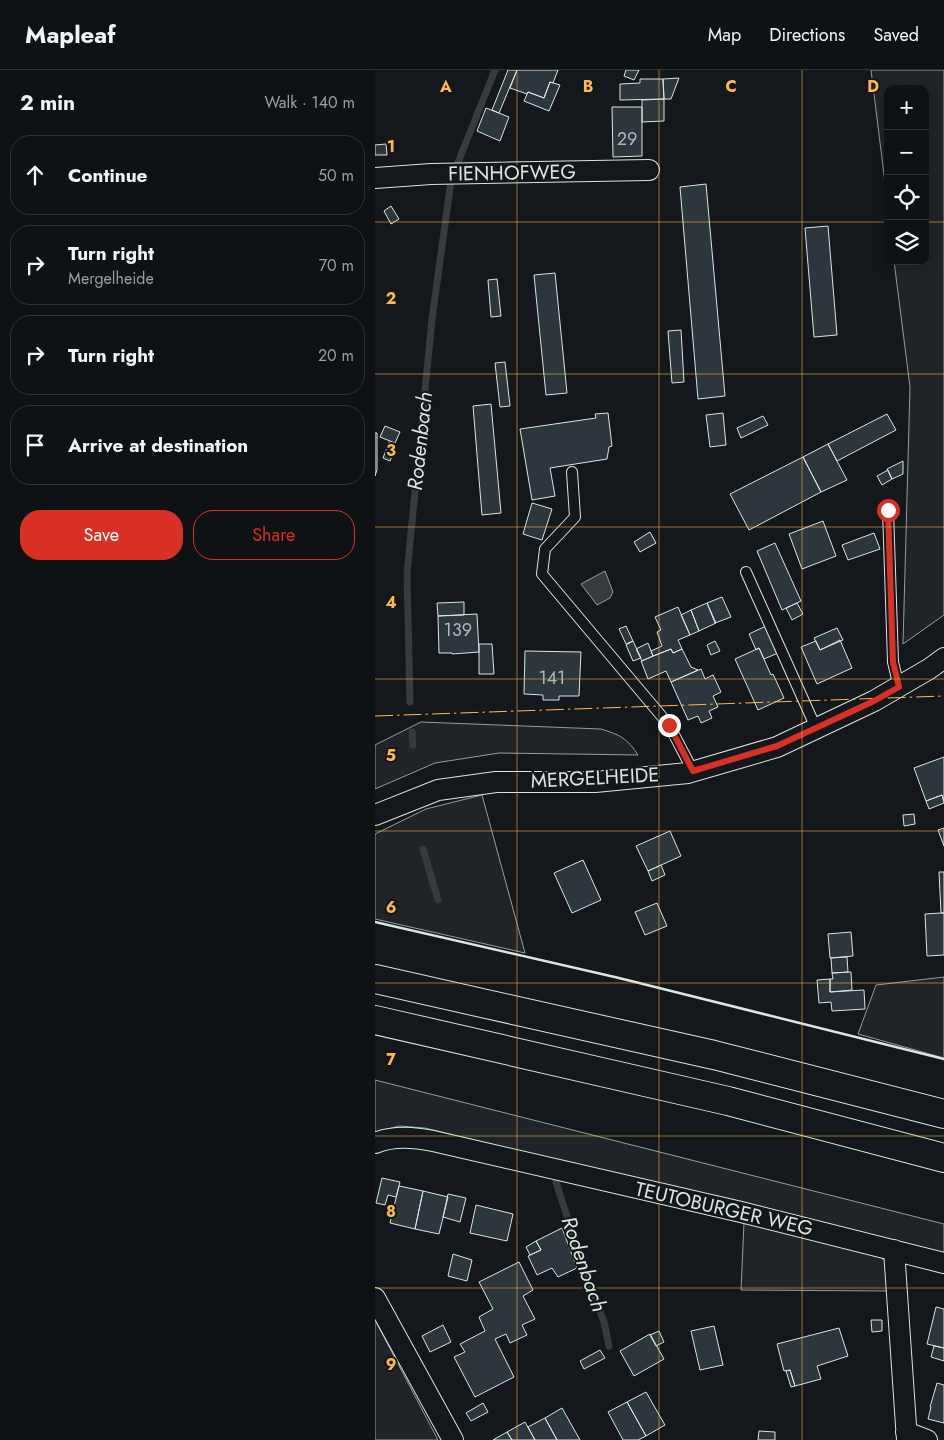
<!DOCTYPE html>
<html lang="en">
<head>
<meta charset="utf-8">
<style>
  body { margin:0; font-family:Jost,sans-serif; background:#1d2022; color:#f1f3f6 }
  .controls { position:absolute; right:15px; top:15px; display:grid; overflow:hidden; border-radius:10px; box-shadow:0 2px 12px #0003 }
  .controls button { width:45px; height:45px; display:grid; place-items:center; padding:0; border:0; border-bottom:1px solid #2f3234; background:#0f1215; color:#f1f3f6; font:25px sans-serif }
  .stop { position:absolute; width:15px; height:15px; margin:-11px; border:4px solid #d93025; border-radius:50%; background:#fff }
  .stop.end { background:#d93025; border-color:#fff; box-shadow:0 1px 5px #0008 }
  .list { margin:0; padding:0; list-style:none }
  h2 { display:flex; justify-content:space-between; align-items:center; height:65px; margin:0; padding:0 20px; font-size:21px }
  h2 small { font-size:16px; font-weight:400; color:#9b9ea0 }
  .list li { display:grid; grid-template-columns:32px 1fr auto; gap:15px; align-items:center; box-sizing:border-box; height:80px; margin:0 10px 10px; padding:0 10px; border:1px solid #2f3234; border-radius:20px }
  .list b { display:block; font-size:19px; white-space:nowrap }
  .list p { margin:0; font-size:16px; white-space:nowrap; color:#9b9ea0 }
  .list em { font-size:16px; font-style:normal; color:#9b9ea0 }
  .actions { display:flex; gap:10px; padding:15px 20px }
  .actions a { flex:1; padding:11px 0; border:1px solid #d93025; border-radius:20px; text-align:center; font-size:18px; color:#d93025 }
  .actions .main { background:#d93025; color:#fff }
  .icon { flex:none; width:28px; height:28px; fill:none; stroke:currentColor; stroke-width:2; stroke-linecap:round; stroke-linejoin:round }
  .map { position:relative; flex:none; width:569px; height:1370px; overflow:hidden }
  header { display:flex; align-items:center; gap:30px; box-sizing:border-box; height:70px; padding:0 25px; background:#0f1215; border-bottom:1px solid #2f3234 }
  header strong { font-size:24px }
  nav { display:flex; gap:28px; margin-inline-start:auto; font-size:18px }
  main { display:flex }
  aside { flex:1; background:#0f1215 }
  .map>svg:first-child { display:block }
  .green { fill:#202428; stroke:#939e99 }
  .water { fill:#363b3e; stroke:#939e99 }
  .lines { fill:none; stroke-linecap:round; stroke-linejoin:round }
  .stream { stroke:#363b3e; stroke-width:7 }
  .building { fill:#2c363c; stroke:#d8e6dc }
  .service-casing { stroke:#d8e6dc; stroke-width:12 }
  .minor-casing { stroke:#d8e6dc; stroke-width:22 }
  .motorway-casing { stroke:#d8e6dc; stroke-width:30 }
  .service { stroke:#14181c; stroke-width:10 }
  .minor { stroke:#14181c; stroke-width:20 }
  .motorway { stroke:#14181c; stroke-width:28 }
  .wall { stroke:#d8e6dc; stroke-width:2.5 }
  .power { stroke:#ffb74d; stroke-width:1; stroke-dasharray:18 4 2.5 4; stroke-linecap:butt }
  .route { stroke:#d93025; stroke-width:6 }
  .grid { fill:none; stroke:#ffb74d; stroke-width:1; stroke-opacity:0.55 }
  .labels { text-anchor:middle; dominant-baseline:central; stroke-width:4; stroke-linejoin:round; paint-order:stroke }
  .number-label { font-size:18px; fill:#adbab4 }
  .street-label { font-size:20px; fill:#d8e6dc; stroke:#14181c }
  .water-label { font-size:21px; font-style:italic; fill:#d8e6dc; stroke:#14181c }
  .grid-label { font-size:16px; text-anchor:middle; font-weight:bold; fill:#ffb74d; stroke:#14181c; stroke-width:4; stroke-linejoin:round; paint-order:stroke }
</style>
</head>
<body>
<header>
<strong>Mapleaf</strong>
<nav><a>Map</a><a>Directions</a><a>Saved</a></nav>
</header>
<main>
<aside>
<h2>2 min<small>Walk · 140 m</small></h2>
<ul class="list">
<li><svg class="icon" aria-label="ahead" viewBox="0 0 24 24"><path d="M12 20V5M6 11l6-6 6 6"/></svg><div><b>Continue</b></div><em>50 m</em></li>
<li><svg class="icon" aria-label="right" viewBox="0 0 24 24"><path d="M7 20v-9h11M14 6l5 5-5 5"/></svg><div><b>Turn right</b><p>Mergelheide</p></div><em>70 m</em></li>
<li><svg class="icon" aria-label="right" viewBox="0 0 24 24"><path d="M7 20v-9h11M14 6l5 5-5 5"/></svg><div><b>Turn right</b></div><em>20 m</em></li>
<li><svg class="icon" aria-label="arrive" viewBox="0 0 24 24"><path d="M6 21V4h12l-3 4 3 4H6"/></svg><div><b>Arrive at destination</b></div></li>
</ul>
<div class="actions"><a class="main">Save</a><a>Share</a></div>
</aside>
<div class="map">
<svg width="569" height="1370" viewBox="0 0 569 1370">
  <rect width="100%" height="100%" fill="#14181c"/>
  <!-- green -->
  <path class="green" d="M496,0H569V545L528,574L535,317L519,191H550V19H513V137Z
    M46,652L226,659C245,665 252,668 263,685L124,683L60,693L0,719V675Z
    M107,725L150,883L0,849V764L51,739Z
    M569,907V988L483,964L501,915Z
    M0,1010L569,1154V1185L50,1058L24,1056L0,1062Z
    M369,1152L495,1180L512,1192L514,1221L366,1220Z
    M0,1250L63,1370H0Z"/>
  <!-- water -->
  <path class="water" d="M230,501L238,522L235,528L222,535L206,514Z"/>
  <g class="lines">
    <!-- stream -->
    <path class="stream" d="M82,95L120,0
      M35,632L32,503L57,249L76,111
      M37,662L38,675
      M48,779L63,830
      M181,1112L210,1202L229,1252L234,1276"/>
  </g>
  <!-- building -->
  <path class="building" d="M133,0H142L124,43L117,40Z
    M142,0H183L178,13L175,12L169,28L153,22L152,24L135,18Z
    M251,0H264L259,10L249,6Z
    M304,8L296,29H289L288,9Z
    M265,9H288L289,29L245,30V14L265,13Z
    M175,12L185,15L174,41L149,31L153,22L169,28Z
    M289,29V51L267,52V30Z
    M237,37H267V86L238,87Z
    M111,38L134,47L125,71L102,61Z
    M11,74L12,85H0V75Z
    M331,114L350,326L323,329L305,117Z
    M16,136L24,149L16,154L9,141Z
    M453,156L462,265L439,267L430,158Z
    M180,203L192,323L171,325L159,205Z
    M122,209L126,246L116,247L113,210Z
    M306,260L309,312L297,313L293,261Z
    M130,292L135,336L125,337L120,293Z
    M116,334L126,443L107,445L98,336Z
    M233,343L237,376L234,377L232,389L175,398L180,426L157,430L145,359L221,348L220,344Z
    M348,343L351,375L335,377L331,345Z
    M512,344L521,360L462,391L453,374Z
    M388,346L393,355L366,368L362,358Z
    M10,356L25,362L20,373L5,367Z
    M0,363H2V400L0,406Z
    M14,372L21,375L15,391L8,388Z
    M453,374L472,410L446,422L428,387Z
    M428,387L446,422L374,460L355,424Z
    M528,391V404L517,409L512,399Z
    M513,400L517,409L507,415L502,406Z
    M157,433L177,439L167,470L148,464Z
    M448,451L461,486L427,499L414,464Z
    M275,462L281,473L265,482L259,472Z
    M499,463L505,479L473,490L467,475Z
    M400,473L426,531L407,540L382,481Z
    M347,527L356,547L340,553L332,533Z
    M89,532V545L63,546L62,533Z
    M332,533L341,553L324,561L316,540Z
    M422,533L428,544L417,550L411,538Z
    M303,537L315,565L303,570L307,579L298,583L296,579L278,586L276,581L287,576L282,562L286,560L280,547Z
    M316,540L324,561L315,565L306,545Z
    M102,544L104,582L77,584V583H64L63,546Z
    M251,556L258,571L251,574L244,559Z
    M391,556L403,583L389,589L384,578L381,580L374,564Z
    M462,558L468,570L445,580L439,568Z
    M465,570L477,598L442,614L426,577L441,571L445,580Z
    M258,571L266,588L258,591L251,575Z
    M340,571L345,581L336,585L332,575Z
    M273,573L278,586L267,591L261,579Z
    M104,574H117L119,604H104Z
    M384,578L396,605L398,604L409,628L383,640L360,589Z
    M296,579L298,583L307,579L316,597L323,600L296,612L291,601L273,609L266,591Z
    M150,581L206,582L204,626H184V630H168V625L149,624Z
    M326,599L330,609L338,605L346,622L338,626L343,637L334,641L337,648L326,653L323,646L313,650L296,612Z
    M569,687V730L567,725L551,731L539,698Z
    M567,725L569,733L554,739L551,731Z
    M539,744L540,754L529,756L528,745Z
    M569,758V776L563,760Z
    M295,761L306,786L273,801L261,776Z
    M208,790L226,830L197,843L179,803Z
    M286,795L290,805L277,811L273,801Z
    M564,802H569V843H566Z
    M282,833L292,856L270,865L260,842Z
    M566,843H569V885L552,886L550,844Z
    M476,862L478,886L455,888L453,864Z
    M472,887L473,902L457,903L456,888Z
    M476,902L477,920L455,922V909H458L457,903Z
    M455,909V922L489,920L490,939L457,941L456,932L444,933L442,910Z
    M7,1108L25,1112L21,1127L13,1125L10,1135L1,1133Z
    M24,1116L48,1121L40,1159L15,1153Z
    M48,1121L73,1127L64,1164L40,1159Z
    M73,1124L91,1128L85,1152L68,1147Z
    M101,1135L138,1144L132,1171L95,1163Z
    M187,1158L202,1198L183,1207L177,1198L162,1205L153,1186L166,1180L161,1171Z
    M161,1171L166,1180L155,1185L151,1177Z
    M78,1184L97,1190L92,1211L73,1206Z
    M144,1192L158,1220L148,1226L160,1249L147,1255L152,1265L135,1273L131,1264L120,1269L139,1307L100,1327L79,1287L90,1282L85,1274L110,1261L104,1247L118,1239L104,1212Z
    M561,1237L569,1239V1278L552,1274Z
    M496,1250H507V1261L497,1262Z
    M68,1255L76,1272L55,1282L47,1266Z
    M339,1256L348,1295L325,1300L316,1261Z
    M464,1258L473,1286L442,1296L446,1309L420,1316L415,1300L409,1301L402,1274Z
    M284,1261L289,1272L281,1276L275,1265Z
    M275,1264L289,1289L259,1306L245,1281Z
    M559,1276L569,1278V1291L556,1287Z
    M225,1280L230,1288L209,1299L205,1291Z
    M415,1300L420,1316L416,1317L411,1301Z
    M562,1313L569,1315V1353L553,1349L556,1337H555Z
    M271,1322L290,1355L271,1366L252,1332Z
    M252,1332L271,1366L263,1370H248L233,1342Z
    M108,1333L113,1342L96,1351L91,1343Z
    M187,1338L205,1370H182L170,1348Z
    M170,1348L182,1370H160L153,1357Z
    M150,1352L160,1370H137L132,1362Z
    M384,1361L400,1362V1370H383Z
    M132,1362L137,1370H118Z"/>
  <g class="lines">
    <defs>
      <path id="service" d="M197,402L200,447L170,479L167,504L294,655L318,701
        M513,440L518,592L524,617
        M371,502L441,658"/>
      <path id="minor" d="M0,108L56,104L274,100
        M0,745L63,720L121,712H220L313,703L402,677L499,631L554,599L569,588
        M0,1073C19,1065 39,1067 58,1071L366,1142L569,1193
        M519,1180L532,1370
        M0,1228L78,1370
        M531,1362L552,1370"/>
      <path id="motorway" d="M0,909L339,985L569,1044
        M0,950L353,1031L569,1088"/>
    </defs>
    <!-- service casing -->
    <use href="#service" class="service-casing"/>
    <!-- minor casing -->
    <use href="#minor" class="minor-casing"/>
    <!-- motorway casing -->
    <use href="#motorway" class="motorway-casing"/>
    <!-- service -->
    <use href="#service" class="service"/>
    <!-- minor -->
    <use href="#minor" class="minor"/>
    <!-- motorway -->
    <use href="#motorway" class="motorway"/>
    <!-- wall -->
    <path class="wall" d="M0,852L244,908L569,989"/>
    <!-- power -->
    <path class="power" d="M0,646L569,626"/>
  </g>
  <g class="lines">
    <!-- route -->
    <path class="route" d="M294,655L318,701L402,676L499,631L524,617L518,592L513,440"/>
  </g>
  <!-- grid -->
  <path class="grid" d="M142,0V1370M284,0V1370M427,0V1370M0,152H513M550,152H569M0,304H569M0,457H569M0,609H569M0,761H569M0,913H569M0,1066H569M0,1218H569"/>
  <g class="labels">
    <!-- number labels -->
    <g class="number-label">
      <text x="252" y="69">29</text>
      <text x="83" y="560">139</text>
      <text x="177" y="608">141</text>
    </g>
    <!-- street labels -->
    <g class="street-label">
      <text transform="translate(137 103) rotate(-1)">FIENHOFWEG</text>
      <text transform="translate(220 708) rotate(-3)">MERGELHEIDE</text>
      <text transform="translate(349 1139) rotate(13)">TEUTOBURGER WEG</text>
    </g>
    <!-- water labels -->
    <g class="water-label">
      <text transform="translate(45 371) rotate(-84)">Rodenbach</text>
      <text transform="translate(209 1194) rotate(71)">Rodenbach</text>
    </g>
  </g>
  <g class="grid-label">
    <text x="71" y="22">A</text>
    <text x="213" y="22">B</text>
    <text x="356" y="22">C</text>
    <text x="498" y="22">D</text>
    <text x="16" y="82">1</text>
    <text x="16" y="234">2</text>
    <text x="16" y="386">3</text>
    <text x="16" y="538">4</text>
    <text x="16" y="691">5</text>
    <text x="16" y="843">6</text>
    <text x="16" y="995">7</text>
    <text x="16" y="1147">8</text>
    <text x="16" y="1300">9</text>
  </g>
</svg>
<div class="controls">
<button>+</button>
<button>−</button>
<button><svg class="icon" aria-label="locate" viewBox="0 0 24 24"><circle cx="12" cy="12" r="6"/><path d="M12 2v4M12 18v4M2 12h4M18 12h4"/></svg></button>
<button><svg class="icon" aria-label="layers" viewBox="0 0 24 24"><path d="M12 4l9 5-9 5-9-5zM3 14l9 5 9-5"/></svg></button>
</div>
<div class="stop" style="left:513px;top:440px"></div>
<div class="stop end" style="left:294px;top:655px"></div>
</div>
</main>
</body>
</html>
